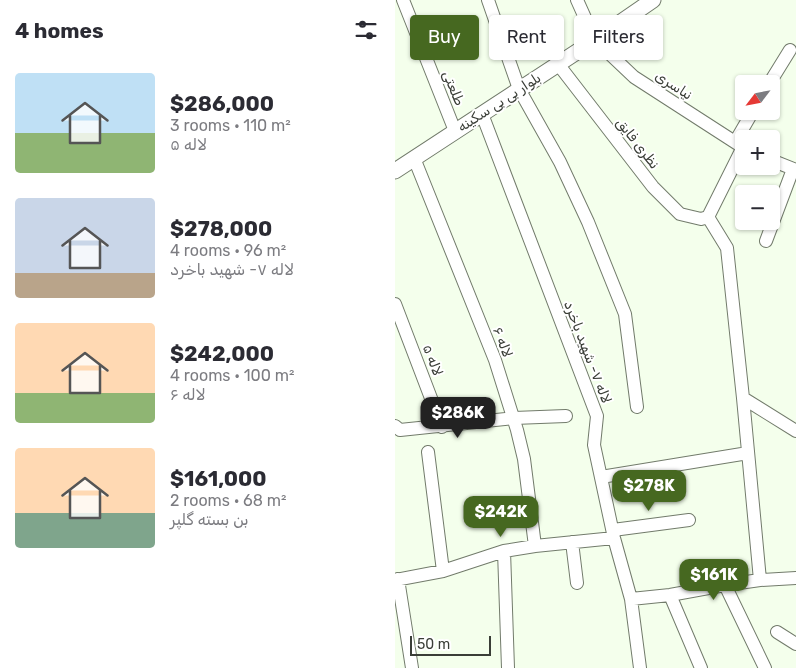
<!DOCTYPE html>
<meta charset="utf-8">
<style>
body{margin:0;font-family:Rubik,Cairo,sans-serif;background:#f2f2f3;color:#2b2b33;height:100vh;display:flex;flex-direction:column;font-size:19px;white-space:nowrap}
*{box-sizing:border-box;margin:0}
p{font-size:16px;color:#7c7c81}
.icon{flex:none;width:28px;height:28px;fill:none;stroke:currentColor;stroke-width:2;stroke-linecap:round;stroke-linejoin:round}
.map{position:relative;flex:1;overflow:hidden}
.details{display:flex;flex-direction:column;background:#fff;width:395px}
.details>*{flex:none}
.top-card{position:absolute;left:15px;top:15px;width:310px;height:45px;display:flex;gap:10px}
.needle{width:32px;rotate:238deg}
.buttons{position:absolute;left:340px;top:75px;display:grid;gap:10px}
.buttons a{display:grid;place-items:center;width:45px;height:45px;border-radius:5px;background:#fff;box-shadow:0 1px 4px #0004;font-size:25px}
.scale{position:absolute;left:15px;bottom:12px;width:81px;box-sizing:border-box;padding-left:5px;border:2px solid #3a3e37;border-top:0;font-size:14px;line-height:18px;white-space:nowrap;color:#3a3e37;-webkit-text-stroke:4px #fff;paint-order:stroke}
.price{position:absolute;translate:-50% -42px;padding:0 11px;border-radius:10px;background:#466820;color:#fff;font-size:16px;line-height:32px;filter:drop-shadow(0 1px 2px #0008)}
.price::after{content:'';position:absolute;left:50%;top:30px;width:15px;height:11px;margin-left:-8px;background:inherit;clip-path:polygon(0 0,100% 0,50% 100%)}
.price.on{background:#222;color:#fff}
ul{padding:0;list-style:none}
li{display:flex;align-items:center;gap:15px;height:125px;padding:0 15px}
li span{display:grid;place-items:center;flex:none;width:140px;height:100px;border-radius:5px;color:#555}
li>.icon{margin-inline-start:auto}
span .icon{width:60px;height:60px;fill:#fffc;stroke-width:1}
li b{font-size:21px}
h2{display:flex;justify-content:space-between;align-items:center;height:60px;padding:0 15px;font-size:21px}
.chip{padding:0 18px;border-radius:5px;background:#fff;box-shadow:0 1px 4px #0004;font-size:18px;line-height:45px}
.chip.on{background:#466820;color:#fff}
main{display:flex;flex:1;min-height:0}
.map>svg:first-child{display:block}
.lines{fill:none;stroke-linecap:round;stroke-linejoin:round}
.minor-casing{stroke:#727b6b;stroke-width:14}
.major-casing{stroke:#727b6b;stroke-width:17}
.minor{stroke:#fff;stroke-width:12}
.major{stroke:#fff;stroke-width:15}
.labels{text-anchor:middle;stroke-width:4;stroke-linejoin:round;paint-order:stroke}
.street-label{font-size:14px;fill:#3a3e37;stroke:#fff}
</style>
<main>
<section class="details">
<h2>4 homes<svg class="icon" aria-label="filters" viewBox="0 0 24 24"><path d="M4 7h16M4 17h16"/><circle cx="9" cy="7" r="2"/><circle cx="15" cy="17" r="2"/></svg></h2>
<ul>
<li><span style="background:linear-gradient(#bfe0f5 60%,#8fb573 0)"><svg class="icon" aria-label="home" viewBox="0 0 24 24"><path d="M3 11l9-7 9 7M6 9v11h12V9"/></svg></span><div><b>$286,000</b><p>3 rooms · 110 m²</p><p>لاله ۵</p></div></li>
<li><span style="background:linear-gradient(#c9d6e8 75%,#b9a48a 0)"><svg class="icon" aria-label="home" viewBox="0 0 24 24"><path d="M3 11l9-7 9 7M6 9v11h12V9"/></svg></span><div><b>$278,000</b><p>4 rooms · 96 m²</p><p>لاله ۷- شهید باخرد</p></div></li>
<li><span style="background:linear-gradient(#ffd9b3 70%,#8fb573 0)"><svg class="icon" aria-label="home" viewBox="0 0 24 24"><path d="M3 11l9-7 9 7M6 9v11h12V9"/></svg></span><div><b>$242,000</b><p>4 rooms · 100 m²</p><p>لاله ۶</p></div></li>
<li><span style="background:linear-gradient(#ffd9b3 65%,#7fa58c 0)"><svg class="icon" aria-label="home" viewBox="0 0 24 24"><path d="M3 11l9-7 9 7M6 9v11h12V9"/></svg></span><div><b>$161,000</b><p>2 rooms · 68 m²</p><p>بن بسته گلپر</p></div></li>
</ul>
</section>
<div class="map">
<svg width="401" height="668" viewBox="0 0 401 668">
<rect width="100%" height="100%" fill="#f4ffec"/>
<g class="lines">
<g class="minor-casing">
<path id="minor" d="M8,0L60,131
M93,0L124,89L165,162L193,222L230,314L242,407
M182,0L200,40L239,77L349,148
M163,64L258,187L285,214L306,219L313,217
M374,84L395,50
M87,114L202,416L199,445L219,538L236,599L245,668
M340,142L358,111
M19,158L100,360L122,430L129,459L140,546
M376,160L401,170
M313,217L332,248L348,398L365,580
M313,217L348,147
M371,241L398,169
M0,304L47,427
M348,398L401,431
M0,426L5,430L119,418L171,416
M33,452L48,571
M206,477L353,453
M218,530L294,520
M177,542L182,583
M109,551L113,668
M3,579L17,668
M0,580L48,571L109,551L140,546L219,538
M330,585L370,668
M275,595L306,668
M236,599L275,595L330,585L365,580L401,578
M382,632L401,644"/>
</g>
<g class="major-casing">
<path id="major" d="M0,171L200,40L258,0"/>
</g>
<use href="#minor" class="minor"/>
<use href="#major" class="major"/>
</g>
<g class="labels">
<g class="street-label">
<text transform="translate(279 85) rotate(33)" y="5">نیاسری</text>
<text transform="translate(59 88) rotate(68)" y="5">طلعتی</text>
<text transform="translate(104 102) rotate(-33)" y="5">بلوار بی بی سکینه</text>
<text transform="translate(243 143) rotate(52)" y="5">نظری فایق</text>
<text transform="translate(108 342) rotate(69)" y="5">لاله ۶</text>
<text transform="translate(193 352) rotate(69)" y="5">لاله ۷- شهید باخرد</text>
<text transform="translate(38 360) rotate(69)" y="5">لاله ۵</text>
</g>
</g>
</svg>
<div class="buttons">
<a><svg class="needle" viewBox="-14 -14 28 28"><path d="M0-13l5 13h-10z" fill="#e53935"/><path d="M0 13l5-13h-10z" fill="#7c7c81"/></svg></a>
<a>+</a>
<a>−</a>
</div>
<div class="scale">50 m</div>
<b class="price on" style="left:63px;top:439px">$286K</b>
<b class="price" style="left:254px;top:512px">$278K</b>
<b class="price" style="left:106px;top:538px">$242K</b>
<b class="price" style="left:319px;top:601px">$161K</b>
<div class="top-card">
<a class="chip on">Buy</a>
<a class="chip">Rent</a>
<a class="chip">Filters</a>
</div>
</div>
</main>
